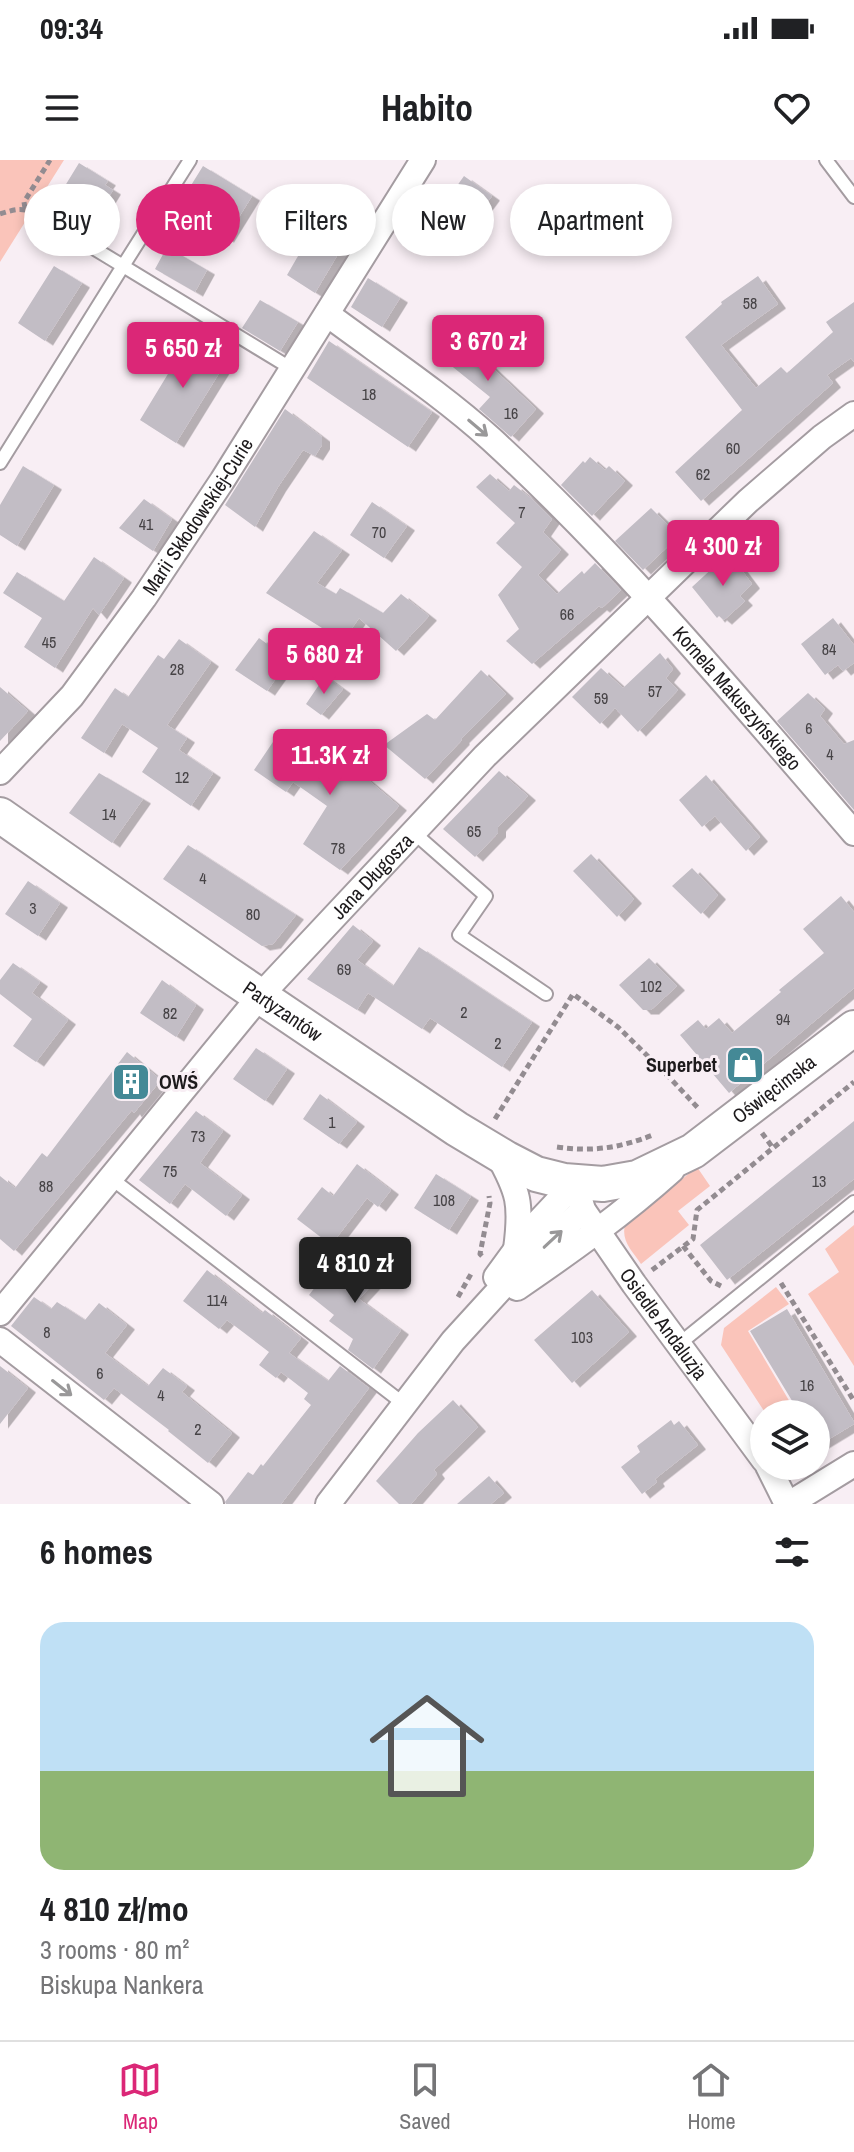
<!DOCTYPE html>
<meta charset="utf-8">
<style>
body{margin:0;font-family:"Archivo Narrow",sans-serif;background:#f2f2f2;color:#202124;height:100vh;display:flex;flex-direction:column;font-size:30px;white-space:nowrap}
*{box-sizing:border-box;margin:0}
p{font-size:26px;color:#757577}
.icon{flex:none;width:44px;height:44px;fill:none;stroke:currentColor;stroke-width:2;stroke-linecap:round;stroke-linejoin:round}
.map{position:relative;height:1344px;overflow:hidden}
.side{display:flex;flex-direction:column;background:#fff;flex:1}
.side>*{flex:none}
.hud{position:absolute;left:24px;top:24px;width:806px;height:72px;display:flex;gap:16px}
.controls{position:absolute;left:750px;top:1240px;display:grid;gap:16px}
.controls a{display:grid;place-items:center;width:80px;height:80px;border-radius:50%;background:#fff;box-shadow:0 4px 12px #0003;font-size:40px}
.price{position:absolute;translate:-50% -68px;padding:0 18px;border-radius:8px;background:#db2777;color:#fff;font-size:26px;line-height:52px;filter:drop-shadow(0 2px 4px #0008)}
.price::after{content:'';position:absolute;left:50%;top:48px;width:24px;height:18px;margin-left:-12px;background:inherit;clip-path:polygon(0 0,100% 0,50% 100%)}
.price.selected{background:#222;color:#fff}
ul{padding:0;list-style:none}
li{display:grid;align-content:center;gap:16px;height:424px;padding:0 40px}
li span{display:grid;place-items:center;height:248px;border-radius:24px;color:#555}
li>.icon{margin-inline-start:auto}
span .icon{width:144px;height:144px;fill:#fffc;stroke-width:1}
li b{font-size:34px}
h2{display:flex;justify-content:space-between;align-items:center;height:96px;padding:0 40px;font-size:34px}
.chip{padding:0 28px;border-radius:36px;background:#fff;box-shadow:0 4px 12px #0003;font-size:28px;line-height:72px}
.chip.selected{background:#db2777;color:#fff}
.status{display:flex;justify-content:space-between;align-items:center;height:56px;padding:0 40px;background:#fff;direction:ltr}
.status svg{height:22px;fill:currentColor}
header{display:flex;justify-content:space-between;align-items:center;height:104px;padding:0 40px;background:#fff;font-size:36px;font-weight:700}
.dock{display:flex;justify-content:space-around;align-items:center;height:112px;border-top:2px solid #e0e0e0;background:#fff;font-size:22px;color:#757577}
.dock a{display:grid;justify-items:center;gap:4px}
.dock .selected{color:#db2777}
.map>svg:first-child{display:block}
.green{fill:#fac4ba}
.building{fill:#c2bdc5;filter:url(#shadow)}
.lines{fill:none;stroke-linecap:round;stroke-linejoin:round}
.lane-casing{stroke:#a49ca1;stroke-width:16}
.street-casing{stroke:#a49ca1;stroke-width:28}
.secondary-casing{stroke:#a49ca1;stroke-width:38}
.path{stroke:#938c91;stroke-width:5;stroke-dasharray:6 4;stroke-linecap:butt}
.lane{stroke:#fff;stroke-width:12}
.street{stroke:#fff;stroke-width:24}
.secondary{stroke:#fff;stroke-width:34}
.oneway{stroke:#999899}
.labels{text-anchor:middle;stroke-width:6;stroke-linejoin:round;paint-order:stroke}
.number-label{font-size:16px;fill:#464346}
.street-label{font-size:20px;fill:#1d1a1c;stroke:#f8eef4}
.poi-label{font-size:20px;font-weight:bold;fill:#1d1a1c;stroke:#f8eef4;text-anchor:end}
</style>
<div class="status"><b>09:34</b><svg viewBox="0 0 49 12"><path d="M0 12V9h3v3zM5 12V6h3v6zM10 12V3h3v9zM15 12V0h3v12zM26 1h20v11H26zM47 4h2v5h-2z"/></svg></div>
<header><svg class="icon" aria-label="menu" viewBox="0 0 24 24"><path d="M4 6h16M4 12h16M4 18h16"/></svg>Habito<svg class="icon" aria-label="heart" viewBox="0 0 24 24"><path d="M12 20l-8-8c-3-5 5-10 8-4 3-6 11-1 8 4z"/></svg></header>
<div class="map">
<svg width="854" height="1344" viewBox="0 0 854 1344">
<defs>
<filter id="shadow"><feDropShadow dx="8" dy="4.5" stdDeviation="0" flood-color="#0004"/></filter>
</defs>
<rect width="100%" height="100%" fill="#f8eef4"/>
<path class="green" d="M0,0H64L0,102Z
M697,1007L710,1026L678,1051L689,1065L641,1104C632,1091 621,1081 625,1065Z
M854,1065V1206L808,1134L839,1112L825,1089Z
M776,1127L789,1144L748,1171L797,1254H766L721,1185L724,1168Z"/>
<path class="building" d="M79,3L108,21L105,25L113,30L102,48L94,43L88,52L60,34Z
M203,6L252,36L226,78L177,48Z
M464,16L492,36L466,71L431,46L447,25L454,30Z
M316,65L344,84L315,133L287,115Z
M167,87L207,110L195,132L155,109Z
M54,106L82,123L45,181L18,163Z
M758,116L778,144L721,185L756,228L781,207L787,213L833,172L826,162L854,142V202L851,198L827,215L833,223L701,341L675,312L742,250L685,177L722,144L721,142Z
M368,118L400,138L382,167L351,147Z
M260,140L298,162L280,191L242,168Z
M460,168L488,191L482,198L536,249L511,277L479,249L490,237L438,195Z
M191,176L226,202L176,283L140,260Z
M329,181L432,252L408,287L307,218Z
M285,249L322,277V285L315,296L303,290L278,327L255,367L225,345Z
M590,297L605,310L609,306L625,321L592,356L561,325L583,301L585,303Z
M23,306L54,325L17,386L0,375V345Z
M490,314L509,331L514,325L533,340L552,359L543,372L561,390L538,415L557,434L582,411L584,414L595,403L621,430L602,448L599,446L532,504L506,481L519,469L498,435L522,407L496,383L515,363L476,327Z
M144,339L172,359L153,391L119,368Z
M372,342L407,366L384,398L350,375Z
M651,348L679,376L643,410L615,381Z
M314,371L342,390L317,423L336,434L340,428L383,453L401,434L429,456L396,491L359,458L343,481L266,433Z
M729,393L752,424L740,436L745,441L724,460L719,456L717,458L692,427Z
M94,397L124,418L99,455L93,448L55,508L24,487L42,458L3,433L17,412L64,441Z
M833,458L854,485V503L843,511L838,505L825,515L801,484Z
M259,478L289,500L267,531L235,510Z
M179,479L211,502L167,565L187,578L179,590L213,613L191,646L142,612L158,588L122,564L104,593L81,578L115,528L128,537L158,495L164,499Z
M660,493L673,509L666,518L678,530L638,572L615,548L600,564L572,537L601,508L623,528Z
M481,510L506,534L461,579L462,580L425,619L384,585L427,554L435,560Z
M325,516L343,529L321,555L306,544Z
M0,527L28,551L0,581Z
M808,533L825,549L820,556L844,584L854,580V650L777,561Z
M310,571L399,646L340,710L303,684L327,646L293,622L286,632L254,610L275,579L297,594Z
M499,611L528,636L498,667V673L475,697L443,669Z
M99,613L143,639L112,683L69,653Z
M706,615L760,677L746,691L715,656L702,667L679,640Z
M188,685L296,755L273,784L262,786L163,719Z
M591,694L634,739L617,757L573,711Z
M692,708L718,735L701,754L672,726Z
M28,721L60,743L38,776L5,754Z
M841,736L854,752V828L729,933L680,875L698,860L706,869L719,858L732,873L781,832L779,830L824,793L803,769Z
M353,765L373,781L357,800L393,826L419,787L532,862L502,907L430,858L422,869L368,833L357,850L307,819Z
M649,798L677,826L651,850H643L619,825Z
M13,803L40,822L32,833L68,860L36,902L13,886L32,859L0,834V820Z
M162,820L196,845L176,877L140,853Z
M256,888L287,909L265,941L233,919Z
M127,892L161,920L134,953L132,950L14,1091L0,1079V1016L15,1028L42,993L47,997Z
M320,934L357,962L339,984L303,959Z
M196,951L223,971L200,1003L242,1035L226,1056L185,1024L170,1044L139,1020Z
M854,961V1019L727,1120L700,1085Z
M357,1004L391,1030L378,1047L367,1038L331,1085L297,1059L322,1027L333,1036Z
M436,1014L471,1036L449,1070L414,1048Z
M349,1083L382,1114L359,1139L401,1170L373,1209L348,1190L353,1179L329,1161L334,1155L309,1135L332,1105L330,1103Z
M207,1110L262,1153L265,1150L301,1178L289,1193L328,1221L340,1206L369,1228L281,1344H226L225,1342L248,1312L253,1315L261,1304L263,1306L311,1245L304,1239L308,1233L281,1212L276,1218L259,1205L269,1192L227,1160L219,1169L183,1141Z
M592,1130L629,1172L572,1223L534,1180Z
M34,1137L51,1149L57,1142L85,1160L99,1143L127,1165L105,1193L148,1226L163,1208L187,1226L182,1232L232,1273L208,1303L168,1271L169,1270L114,1228L104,1240L11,1166Z
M787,1149L854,1262V1264L816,1287V1254H800L750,1171Z
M0,1206L28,1228L0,1264Z
M453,1240L478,1267L434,1310L437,1314L411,1344H399L376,1321L418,1273Z
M671,1260L674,1265L679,1261L698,1285L655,1319L657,1322L642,1334L621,1307L640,1292L637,1286Z
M489,1316L504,1333L491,1344H457Z"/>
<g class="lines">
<g class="lane-casing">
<path id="lane" d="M826,0L854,37
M57,66L123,106L190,0
M0,303L123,106L292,209
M413,672L486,736L459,775L546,834
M112,1019L404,1244
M679,1184L854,1042"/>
</g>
<g class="street-casing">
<g id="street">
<path id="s1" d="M327,154C382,195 440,233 491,279C623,400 737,538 854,673"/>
<path id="s2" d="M0,612L72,536L144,438L222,321L423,0"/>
<path d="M497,993C519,1032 522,1044 516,1089"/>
<path id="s3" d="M579,1036L583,1050L634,1124L764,1300"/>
<path d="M496,1117L529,1072L576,1022"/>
<path d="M517,1128C571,1091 623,1054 672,1010"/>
<path id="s4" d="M0,1153L260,836L485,596L748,341L822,277L854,254"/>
<path d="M0,1180L211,1344"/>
<path d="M768,1306L787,1344"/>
<path d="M328,1344L453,1181L505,1124L583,1050"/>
<path d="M789,1344L854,1304"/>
</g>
</g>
<g class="secondary-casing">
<g id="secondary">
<path id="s5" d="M0,655L226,813L457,969L507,999L536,1014L564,1021L603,1024L637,1018L693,991L854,868"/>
</g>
</g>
<path class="path" d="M25,48L24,42L50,0
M0,54C21,47 25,48 44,58
M495,959L573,834L618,867L669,917L699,949
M762,973L773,988
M557,987C593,992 619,988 653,975
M683,1086L711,1121L723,1127
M482,1096L480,1094L490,1043L489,1036
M652,1110L693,1079L697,1050L854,922
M781,1123L854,1241
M458,1137L471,1114"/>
<use href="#lane" class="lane"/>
<use href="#street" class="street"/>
<use href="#secondary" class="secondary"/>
</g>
<defs><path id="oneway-shaft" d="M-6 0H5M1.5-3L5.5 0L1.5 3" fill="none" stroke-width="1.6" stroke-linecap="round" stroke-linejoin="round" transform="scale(2)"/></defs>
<g class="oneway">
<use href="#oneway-shaft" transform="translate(478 268) rotate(40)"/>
<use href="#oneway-shaft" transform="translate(553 1079) rotate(-43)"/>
<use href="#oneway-shaft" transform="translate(62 1228) rotate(38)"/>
</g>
<defs>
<g id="shop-square" transform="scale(2)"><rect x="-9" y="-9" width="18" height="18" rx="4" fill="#448996" stroke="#f8eef4"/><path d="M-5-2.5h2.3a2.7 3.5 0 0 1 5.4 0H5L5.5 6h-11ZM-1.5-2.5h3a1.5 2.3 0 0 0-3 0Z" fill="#fff"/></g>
<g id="building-square" transform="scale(2)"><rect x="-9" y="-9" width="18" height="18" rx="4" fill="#448996" stroke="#f8eef4"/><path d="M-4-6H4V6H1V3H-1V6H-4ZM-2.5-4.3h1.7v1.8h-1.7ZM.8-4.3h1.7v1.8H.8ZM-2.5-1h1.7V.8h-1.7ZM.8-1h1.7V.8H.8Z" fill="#fff"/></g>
</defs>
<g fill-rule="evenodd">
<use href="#shop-square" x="745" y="905"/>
<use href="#building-square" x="131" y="922"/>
</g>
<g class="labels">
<g class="number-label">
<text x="750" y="149">58</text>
<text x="369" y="240">18</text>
<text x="511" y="259">16</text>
<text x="733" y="294">60</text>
<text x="703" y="320">62</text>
<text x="522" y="358">7</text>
<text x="146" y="370">41</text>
<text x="379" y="378">70</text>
<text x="567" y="460">66</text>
<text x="49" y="488">45</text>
<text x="829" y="495">84</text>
<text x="177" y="515">28</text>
<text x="655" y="537">57</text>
<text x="601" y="544">59</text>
<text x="809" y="574">6</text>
<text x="830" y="600">4</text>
<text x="182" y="623">12</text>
<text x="109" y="660">14</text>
<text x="474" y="677">65</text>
<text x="338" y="694">78</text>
<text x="203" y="724">4</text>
<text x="33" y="754">3</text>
<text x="253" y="760">80</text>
<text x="344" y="815">69</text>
<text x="651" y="832">102</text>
<text x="464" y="858">2</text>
<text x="170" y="859">82</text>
<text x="783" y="865">94</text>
<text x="498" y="889">2</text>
<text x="332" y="968">1</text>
<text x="198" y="982">73</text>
<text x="170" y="1017">75</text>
<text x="819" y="1027">13</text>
<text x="46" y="1032">88</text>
<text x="444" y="1046">108</text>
<text x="217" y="1146">114</text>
<text x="47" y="1178">8</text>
<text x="582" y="1183">103</text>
<text x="100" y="1219">6</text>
<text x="807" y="1231">16</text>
<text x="161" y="1241">4</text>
<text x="198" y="1275">2</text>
</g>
<g class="street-label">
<text dy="7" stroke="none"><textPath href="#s2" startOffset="324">Marii Skłodowskiej-Curie</textPath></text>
<text dy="7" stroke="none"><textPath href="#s1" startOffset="564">Kornela Makuszyńskiego</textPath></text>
<text dy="7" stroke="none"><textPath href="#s4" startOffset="574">Jana Długosza</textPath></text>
<text dy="7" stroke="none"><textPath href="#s5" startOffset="344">Partyzantów</textPath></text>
<text dy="7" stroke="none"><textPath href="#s5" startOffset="912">Oświęcimska</textPath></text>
<text dy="7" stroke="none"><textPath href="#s3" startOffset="154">Osiedle Andaluzja</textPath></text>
</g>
<g class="poi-label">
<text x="717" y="912">Superbet</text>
<text x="159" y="929" text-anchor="start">OWŚ</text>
</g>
</g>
</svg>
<div class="controls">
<a><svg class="icon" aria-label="layers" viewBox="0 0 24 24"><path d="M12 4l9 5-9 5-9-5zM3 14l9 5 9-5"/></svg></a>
</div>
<b class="price" style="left:488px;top:223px">3 670 zł</b>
<b class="price" style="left:183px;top:230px">5 650 zł</b>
<b class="price" style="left:723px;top:428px">4 300 zł</b>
<b class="price" style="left:324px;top:536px">5 680 zł</b>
<b class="price" style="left:330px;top:637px">11.3K zł</b>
<b class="price selected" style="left:355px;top:1145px">4 810 zł</b>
<div class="hud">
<a class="chip">Buy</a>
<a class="chip selected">Rent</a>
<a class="chip">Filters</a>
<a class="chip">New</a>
<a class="chip">Apartment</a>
</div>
</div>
<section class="side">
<h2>6 homes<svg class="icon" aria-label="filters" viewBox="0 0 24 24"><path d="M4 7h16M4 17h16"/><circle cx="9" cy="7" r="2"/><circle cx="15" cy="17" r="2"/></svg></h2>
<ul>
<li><span style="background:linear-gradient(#bfe0f5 60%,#8fb573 0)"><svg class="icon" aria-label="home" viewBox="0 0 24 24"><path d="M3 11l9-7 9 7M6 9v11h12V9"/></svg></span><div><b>4 810 zł/mo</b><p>3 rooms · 80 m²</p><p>Biskupa Nankera</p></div></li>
</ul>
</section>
<nav class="dock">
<a class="selected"><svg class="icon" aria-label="map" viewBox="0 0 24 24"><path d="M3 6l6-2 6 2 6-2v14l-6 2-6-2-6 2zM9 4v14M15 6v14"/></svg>Map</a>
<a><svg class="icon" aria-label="saved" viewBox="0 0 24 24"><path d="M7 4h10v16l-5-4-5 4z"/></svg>Saved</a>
<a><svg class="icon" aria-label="home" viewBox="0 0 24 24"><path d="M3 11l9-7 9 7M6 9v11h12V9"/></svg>Home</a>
</nav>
